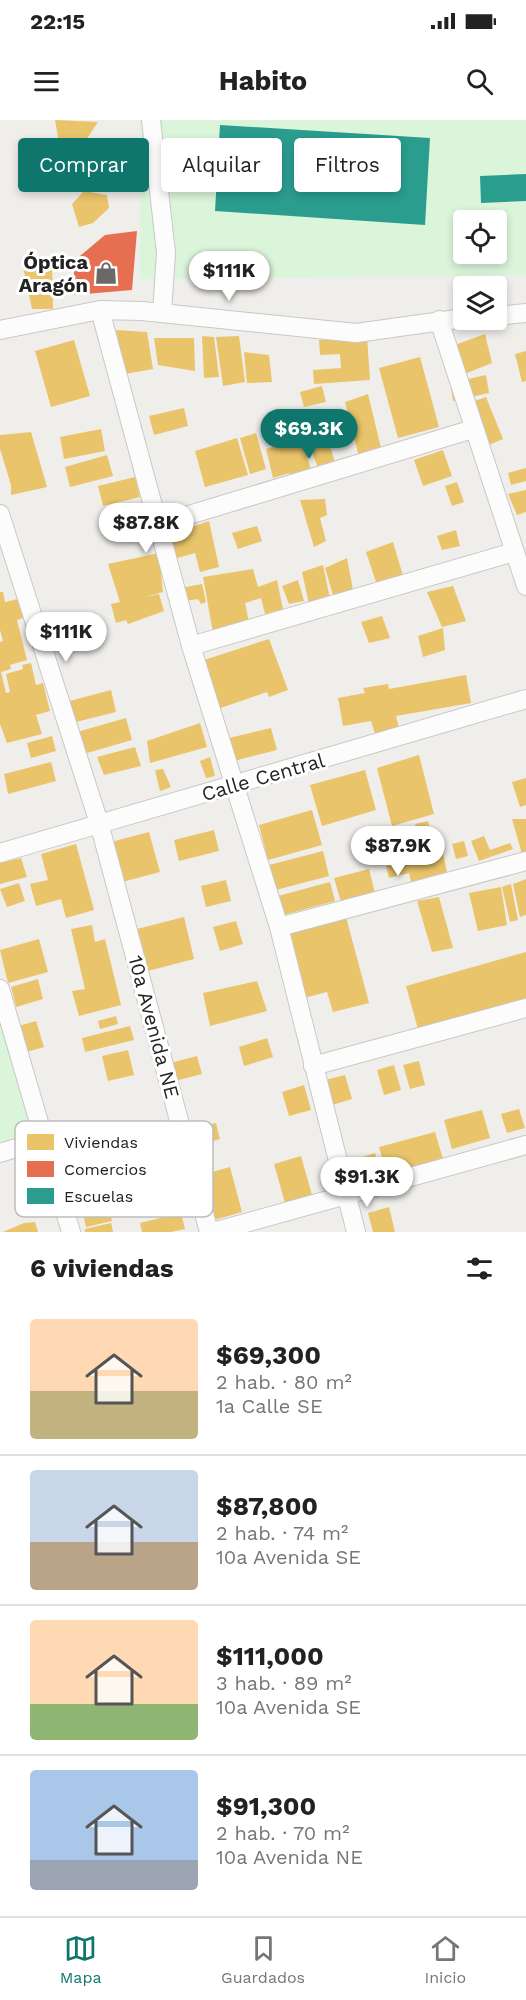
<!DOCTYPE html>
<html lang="es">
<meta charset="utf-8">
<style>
body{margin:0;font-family:"Work Sans",sans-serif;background:#f6f6f6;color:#222;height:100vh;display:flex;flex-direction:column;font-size:22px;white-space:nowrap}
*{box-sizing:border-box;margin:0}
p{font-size:20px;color:#767676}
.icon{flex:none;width:33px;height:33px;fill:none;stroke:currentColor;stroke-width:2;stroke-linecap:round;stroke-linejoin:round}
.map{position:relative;height:1112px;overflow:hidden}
.details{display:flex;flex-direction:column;background:#fff;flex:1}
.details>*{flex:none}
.guide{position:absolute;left:18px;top:18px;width:490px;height:54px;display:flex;gap:12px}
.controls{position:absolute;left:453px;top:90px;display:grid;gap:12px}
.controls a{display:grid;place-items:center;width:54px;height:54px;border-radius:6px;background:#fff;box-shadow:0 3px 9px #0003;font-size:30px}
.price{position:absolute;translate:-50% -51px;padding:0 14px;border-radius:21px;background:#fff;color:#222;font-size:20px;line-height:39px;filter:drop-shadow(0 2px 3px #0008)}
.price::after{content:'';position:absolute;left:50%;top:36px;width:18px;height:14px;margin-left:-9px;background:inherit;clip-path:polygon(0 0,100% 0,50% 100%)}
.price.active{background:#0f766e;color:#fff}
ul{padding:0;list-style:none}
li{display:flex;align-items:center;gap:18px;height:150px;padding:0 30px}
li+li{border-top:2px solid #e0e0e0}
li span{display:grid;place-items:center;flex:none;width:168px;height:120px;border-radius:6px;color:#555}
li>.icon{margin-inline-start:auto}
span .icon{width:72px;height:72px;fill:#fffc;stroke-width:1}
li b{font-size:26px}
h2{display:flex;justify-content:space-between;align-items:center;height:72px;padding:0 30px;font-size:26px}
.chip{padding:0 21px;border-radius:6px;background:#fff;box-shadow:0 3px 9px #0003;font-size:21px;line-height:54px}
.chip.active{background:#0f766e;color:#fff}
.status{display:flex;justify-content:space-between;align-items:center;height:42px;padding:0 30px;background:#fff;direction:ltr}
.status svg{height:16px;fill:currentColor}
header{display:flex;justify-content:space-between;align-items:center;height:78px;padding:0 30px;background:#fff;font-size:27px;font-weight:700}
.menu{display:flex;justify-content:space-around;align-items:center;height:84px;border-top:2px solid #e0e0e0;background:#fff;font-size:16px;color:#767676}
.menu a{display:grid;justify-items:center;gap:3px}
.menu .active{color:#0f766e}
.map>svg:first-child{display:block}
.park{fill:#daf5da;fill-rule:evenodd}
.homes{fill:#e9c46a}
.shops{fill:#e76f51}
.schools{fill:#2a9d8f}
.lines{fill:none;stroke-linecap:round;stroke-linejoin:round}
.minor-casing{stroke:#c9c8c7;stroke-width:20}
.minor{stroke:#fdfcfc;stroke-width:18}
.labels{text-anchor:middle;stroke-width:6;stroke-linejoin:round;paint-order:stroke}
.poi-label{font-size:20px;font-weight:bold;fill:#222;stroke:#fff;text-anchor:end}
.street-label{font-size:20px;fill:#222;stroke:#fff}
.key{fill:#fff;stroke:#bdbdbd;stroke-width:1.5}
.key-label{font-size:16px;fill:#222}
</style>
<div class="status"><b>22:15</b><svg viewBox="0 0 49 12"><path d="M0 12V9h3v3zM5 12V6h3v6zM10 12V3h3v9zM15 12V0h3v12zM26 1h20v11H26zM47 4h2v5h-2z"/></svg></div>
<header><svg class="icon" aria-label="menu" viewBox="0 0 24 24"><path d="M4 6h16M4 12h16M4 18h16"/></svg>Habito<svg class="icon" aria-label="search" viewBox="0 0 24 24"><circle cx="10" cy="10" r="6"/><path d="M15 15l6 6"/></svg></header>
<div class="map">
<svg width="526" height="1112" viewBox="0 0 526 1112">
<rect width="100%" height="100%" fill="#f0eeeb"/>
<path class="park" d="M140,0H526V155L140,159ZM464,100H496V134H464Z
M0,897L36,1012L0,1023Z"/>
<path class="homes" d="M55,0L98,2L84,23H59Z
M84,71L107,75L109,88L93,103L79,107L72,84Z
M21,138L52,140L53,189H32Z
M116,210L147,212L153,249L125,254Z
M485,214L492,243L457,257L452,226Z
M202,216L214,217L219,257L204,258Z
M239,216L245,262L223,266L216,217Z
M367,216L370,260L314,264L313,250L341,248L340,234L320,235L319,220Z
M154,218H194L195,251L158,245Z
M74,220L90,276L51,287L35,231Z
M526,231V261L522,262L515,234Z
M244,232L269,235L272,262L247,263Z
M420,237L439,307L398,318L379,248Z
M486,255L489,273L453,281L450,263Z
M322,266L326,282L304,287L300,272Z
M368,274L382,332L360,341L345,282Z
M486,277L503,319L482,328L464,285Z
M184,288L188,306L154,315L149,296Z
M324,306L336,346L319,350L304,312Z
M299,308L312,354L291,360L289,353L273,358L266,329L280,325L276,315Z
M101,309L105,331L64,339L60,317Z
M31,312L47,367L11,375V365L0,329V315Z
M256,313L266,349L250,354L240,318Z
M237,318L248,355L205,367L195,331Z
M443,330L452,356L423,366L414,340Z
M107,335L113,356L70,367L65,347Z
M526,348V361L511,365L508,353Z
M135,357L140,377L103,386L98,366Z
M457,362L464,382L452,386L445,366Z
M526,370V392L517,395L508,374Z
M325,379L327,395L320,398L326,421L314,427L300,380Z
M209,401L219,447L200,452L195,433L174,439L165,416Z
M257,406L262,421L238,429L232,413Z
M456,410L460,426L442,430L437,416Z
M393,422L406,466L380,474L366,432Z
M159,433L163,472L142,478L159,474L164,491L128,504L126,500L116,503L111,484L120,482L108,444Z
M347,438L353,470L333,475L325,448Z
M323,445L330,479L309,484L302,452Z
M253,449L258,467L277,460L283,489L265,494L261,478L245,483L250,507L213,513L203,457Z
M298,460L304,481L289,484L282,466Z
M202,464L206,482L201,484L198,479L186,481L181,468Z
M453,466L466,501L442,507L427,472Z
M0,472H3L5,482L18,479L23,498L17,500L27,540L10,545L11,549L1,552L6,573L10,572L6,554L23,549L22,545L31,543L36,565L43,563L50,591L36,595L42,614L7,623L0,604V522L3,521L0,510Z
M382,496L390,518L369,523L361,502Z
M443,508L445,530L423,537L418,516Z
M269,519L288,570L269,577L267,572L218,589L201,541Z
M466,555L471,583L396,596L399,608L375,614L371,601L343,606L338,578L365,573L363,568L388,564L389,569Z
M111,570L116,592L68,604L62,583Z
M126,598L132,620L87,633L77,612Z
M200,603L207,627L150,643L147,621Z
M271,608L277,630L230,642L225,619Z
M52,616L56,631L31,638L27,623Z
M135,627L141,646L104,655L97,637Z
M419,635L434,694L392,706L377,648Z
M210,637L215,656L206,658L200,641Z
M51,642L56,661L8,674L4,654Z
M163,649L171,667L160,671L155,650Z
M365,650L376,690L322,706L310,665Z
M526,658V685L520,687L512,662Z
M312,690L322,725L268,740L259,705Z
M512,699H526V733L522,734Z
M428,701L435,729L422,733L415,704Z
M214,710L219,731L179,741L174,720Z
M149,712L160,752L122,762L111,722Z
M484,716L490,730L510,723L513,729L479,741L471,721Z
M464,721L468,736L456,739L452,724Z
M76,724L94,790L66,798L61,779L36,786L30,764L48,760L41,734Z
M323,731L329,756L276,770L269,745Z
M443,733L447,752L411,762L409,753L389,758L386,746Z
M21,738L27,757L0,764V743Z
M369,749L375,773L341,782L334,758Z
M526,759V795L520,797L513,764Z
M226,760L231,781L206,787L201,766Z
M330,762L335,781L283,795L278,776Z
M19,763L25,781L7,787L0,769Z
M511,764L518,800L510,802L502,767Z
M501,767L507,805L478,811L469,773Z
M439,777L453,828L432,832L417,781Z
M184,797L194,839L144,852L133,810Z
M346,797L369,883L333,892L327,872L300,879L283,813Z
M236,801L243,824L220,831L213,807Z
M92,805L95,822L105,819L121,885L79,896L72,871L85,869L71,809Z
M39,819L48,852L8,863L0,830Z
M526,832V878L418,909L406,866Z
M38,859L43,879L16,887L11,867Z
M257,861L267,891L210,906L203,873Z
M116,896L118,904L100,909L98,901Z
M36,901L44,927L23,933L15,907Z
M130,906L134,920L85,932L82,918Z
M267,918L273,937L244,946L239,927Z
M128,930L134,955L108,961L102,936Z
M197,936L202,954L175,961L170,943Z
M419,941L425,965L410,969L403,945Z
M394,945L401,970L384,975L377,950Z
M345,955L352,979L332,985L325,960Z
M304,965L311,990L289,996L282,972Z
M519,989L525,1008L507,1013L501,994Z
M482,990L490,1018L452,1029L444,1000Z
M216,1003L220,1019L197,1026L192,1009Z
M435,1012L443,1039L387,1055L379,1027Z
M375,1033L379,1047L363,1051L359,1038Z
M301,1036L312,1075L285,1083L274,1044Z
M230,1047L242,1092L211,1101L198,1056Z
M108,1084L112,1101L86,1107L82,1090Z
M389,1087L395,1112H373L368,1093Z
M181,1093L185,1109L171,1112H142L140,1103Z
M35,1102L38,1112H3L24,1103Z
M111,1103L113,1112H85V1109Z"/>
<path class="shops" d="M137,111L132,170L74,175V141L105,115Z"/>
<path class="schools" d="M220,5L430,18L425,105L215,91Z
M526,54V81L481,83L480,56Z"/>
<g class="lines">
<g class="minor-casing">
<path id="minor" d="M151,0L166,133L162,193
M100,190L191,526L279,807L356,1112
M496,196L526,193
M439,200L526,466
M0,210L100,190L142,191L356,213L464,198
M0,394L99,703L209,1112
M156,405L473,309
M191,526L514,432
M0,733L526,579
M279,807L526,741
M0,869L71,1112
M313,946L526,888
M0,1033L43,1020
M213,1112L526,1025"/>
</g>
<use href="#minor" class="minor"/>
</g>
<defs>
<g id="shop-bare" transform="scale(1.8)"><path d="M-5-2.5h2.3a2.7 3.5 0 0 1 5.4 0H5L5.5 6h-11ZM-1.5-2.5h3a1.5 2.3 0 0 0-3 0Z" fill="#6a6968" stroke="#fff" stroke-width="2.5" paint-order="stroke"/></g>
</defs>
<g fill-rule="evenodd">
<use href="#shop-bare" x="106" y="153"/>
</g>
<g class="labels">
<g class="poi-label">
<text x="88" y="149">Óptica<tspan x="88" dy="23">Aragón</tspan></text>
</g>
<g class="street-label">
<text transform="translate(263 657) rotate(-16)" y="7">Calle Central</text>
<text transform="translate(154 907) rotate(75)" y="7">10a Avenida NE</text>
</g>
</g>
<rect x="15" y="1001" width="198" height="96" rx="9" class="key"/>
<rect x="27" y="1014" width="27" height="16" fill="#e9c46a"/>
<rect x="27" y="1041" width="27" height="16" fill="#e76f51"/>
<rect x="27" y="1068" width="27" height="16" fill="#2a9d8f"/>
<g class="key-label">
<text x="64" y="1028">Viviendas</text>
<text x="64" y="1055">Comercios</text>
<text x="64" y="1082">Escuelas</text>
</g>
</svg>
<div class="controls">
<a><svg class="icon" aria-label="locate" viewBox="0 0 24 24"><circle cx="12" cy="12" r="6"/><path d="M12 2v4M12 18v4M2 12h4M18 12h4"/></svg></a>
<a><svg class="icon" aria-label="layers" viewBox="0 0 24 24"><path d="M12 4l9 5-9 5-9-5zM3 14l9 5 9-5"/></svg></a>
</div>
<b class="price" style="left:229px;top:182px">$111K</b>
<b class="price active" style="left:309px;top:340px">$69.3K</b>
<b class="price" style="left:146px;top:434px">$87.8K</b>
<b class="price" style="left:66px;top:543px">$111K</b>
<b class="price" style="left:398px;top:757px">$87.9K</b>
<b class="price" style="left:367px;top:1088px">$91.3K</b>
<div class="guide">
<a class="chip active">Comprar</a>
<a class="chip">Alquilar</a>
<a class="chip">Filtros</a>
</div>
</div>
<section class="details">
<h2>6 viviendas<svg class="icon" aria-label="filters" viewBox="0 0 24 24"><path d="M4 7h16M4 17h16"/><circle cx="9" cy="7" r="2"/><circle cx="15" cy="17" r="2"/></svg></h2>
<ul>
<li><span style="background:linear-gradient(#ffd9b3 60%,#c2b280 0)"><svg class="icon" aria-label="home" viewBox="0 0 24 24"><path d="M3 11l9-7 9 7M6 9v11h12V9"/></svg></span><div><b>$69,300</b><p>2 hab. · 80 m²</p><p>1a Calle SE</p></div></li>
<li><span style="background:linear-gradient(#c9d6e8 60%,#b9a48a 0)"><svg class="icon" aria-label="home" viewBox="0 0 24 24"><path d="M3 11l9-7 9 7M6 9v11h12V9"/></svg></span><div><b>$87,800</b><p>2 hab. · 74 m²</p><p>10a Avenida SE</p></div></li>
<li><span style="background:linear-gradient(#ffd9b3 70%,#8fb573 0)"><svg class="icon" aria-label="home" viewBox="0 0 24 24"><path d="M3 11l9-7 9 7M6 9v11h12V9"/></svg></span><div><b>$111,000</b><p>3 hab. · 89 m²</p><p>10a Avenida SE</p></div></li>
<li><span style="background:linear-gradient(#a9c7e8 75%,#9aa5b1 0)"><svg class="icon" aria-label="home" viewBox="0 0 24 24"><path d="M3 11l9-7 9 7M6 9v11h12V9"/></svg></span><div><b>$91,300</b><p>2 hab. · 70 m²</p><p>10a Avenida NE</p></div></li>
</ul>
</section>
<nav class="menu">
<a class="active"><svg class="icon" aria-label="map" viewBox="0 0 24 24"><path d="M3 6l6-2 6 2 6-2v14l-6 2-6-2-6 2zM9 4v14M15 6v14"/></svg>Mapa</a>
<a><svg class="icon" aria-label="saved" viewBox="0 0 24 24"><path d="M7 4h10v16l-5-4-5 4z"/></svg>Guardados</a>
<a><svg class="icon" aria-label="home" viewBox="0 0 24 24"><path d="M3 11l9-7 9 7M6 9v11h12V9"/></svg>Inicio</a>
</nav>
